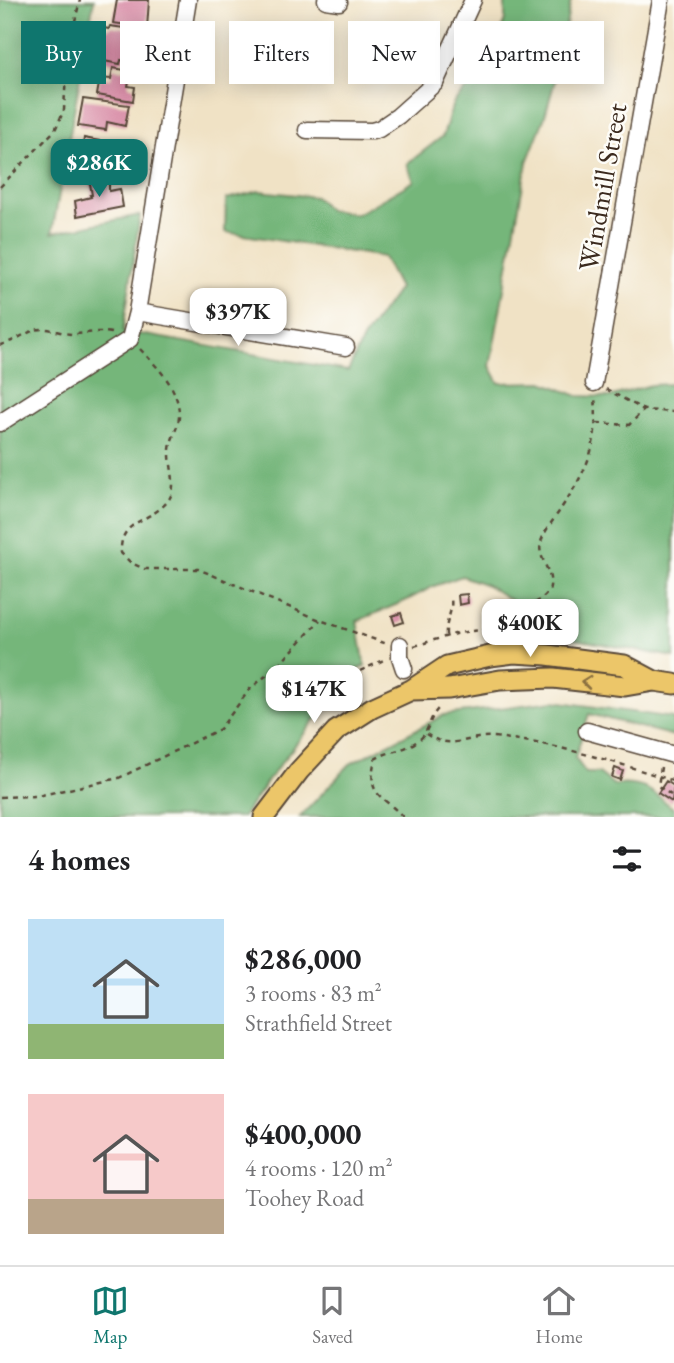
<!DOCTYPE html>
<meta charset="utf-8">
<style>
body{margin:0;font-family:"EB Garamond",serif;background:#f6f6f6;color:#202124;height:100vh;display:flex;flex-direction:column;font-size:26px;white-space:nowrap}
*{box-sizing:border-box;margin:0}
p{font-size:23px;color:#757577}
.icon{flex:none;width:38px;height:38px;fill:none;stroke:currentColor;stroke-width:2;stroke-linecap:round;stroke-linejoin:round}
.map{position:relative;height:817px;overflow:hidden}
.details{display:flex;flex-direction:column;background:#fff;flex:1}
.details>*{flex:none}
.hud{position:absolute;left:21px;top:21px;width:634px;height:63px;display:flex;gap:14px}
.price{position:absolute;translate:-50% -60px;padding:0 16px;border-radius:14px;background:#fff;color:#222;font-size:23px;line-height:46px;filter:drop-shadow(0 2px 4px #0008)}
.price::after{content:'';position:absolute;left:50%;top:42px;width:21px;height:16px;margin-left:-10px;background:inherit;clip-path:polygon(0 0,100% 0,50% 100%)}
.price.on{background:#0f766e;color:#fff}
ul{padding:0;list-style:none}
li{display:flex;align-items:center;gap:21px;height:175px;padding:0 28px}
li span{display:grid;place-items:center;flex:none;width:196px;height:140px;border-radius:0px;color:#555}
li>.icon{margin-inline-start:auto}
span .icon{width:84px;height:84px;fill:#fffc;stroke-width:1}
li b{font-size:30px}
h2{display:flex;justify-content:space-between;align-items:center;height:84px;padding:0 28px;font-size:30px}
.tag{padding:0 24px;border-radius:0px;background:#fff;box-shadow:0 4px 18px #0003;font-size:24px;line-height:63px}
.tag.on{background:#0f766e;color:#fff}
.menu{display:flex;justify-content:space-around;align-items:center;height:98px;border-top:2px solid #e0e0e0;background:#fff;font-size:19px;color:#757577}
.menu a{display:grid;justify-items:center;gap:4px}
.menu .on{color:#0f766e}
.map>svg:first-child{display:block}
.forest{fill:#74b67a;stroke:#58704c;stroke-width:2}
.building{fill:#d88ba6}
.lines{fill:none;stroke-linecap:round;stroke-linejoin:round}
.minor-casing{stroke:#564637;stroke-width:19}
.major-casing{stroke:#564637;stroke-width:23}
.path{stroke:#564637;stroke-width:2.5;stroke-dasharray:5 5;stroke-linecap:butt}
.minor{stroke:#fff;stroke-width:16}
.major{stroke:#ecc669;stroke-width:19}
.oneway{stroke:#8b7040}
.labels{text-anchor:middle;stroke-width:5;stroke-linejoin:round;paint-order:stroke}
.street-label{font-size:28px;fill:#3b2a1e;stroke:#fdfcf7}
</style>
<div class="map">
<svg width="674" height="817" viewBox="0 0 674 817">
<rect width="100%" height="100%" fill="#fdfcf7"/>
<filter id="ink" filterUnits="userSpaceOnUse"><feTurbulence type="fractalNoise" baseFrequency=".0143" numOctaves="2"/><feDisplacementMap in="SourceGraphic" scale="14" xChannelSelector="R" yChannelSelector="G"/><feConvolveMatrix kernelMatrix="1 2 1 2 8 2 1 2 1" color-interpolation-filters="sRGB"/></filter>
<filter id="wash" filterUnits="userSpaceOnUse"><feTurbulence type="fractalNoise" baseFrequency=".00686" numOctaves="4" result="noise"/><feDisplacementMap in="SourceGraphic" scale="28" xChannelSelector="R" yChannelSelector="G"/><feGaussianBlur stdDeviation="1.57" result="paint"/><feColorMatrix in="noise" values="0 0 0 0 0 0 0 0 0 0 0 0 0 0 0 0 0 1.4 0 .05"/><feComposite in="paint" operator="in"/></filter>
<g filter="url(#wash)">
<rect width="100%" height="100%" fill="#f0e2c5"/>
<path class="forest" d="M0,0H94L52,233L140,215L123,331L348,371L363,339L399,288L383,257L225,232L226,199L259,191L315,197L329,210L357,214L414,181L407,164L443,136L453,103L487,66L505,20V0H571L554,84L544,119L527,162L490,366L499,383L543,382L578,396L609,397L651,385L674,384V657L568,638L509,631L512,601L487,585L462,576L434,586L405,601L357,621L365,666L349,674L348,678C313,724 274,768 243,817H0Z
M554,701L674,718V736L589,714L575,758L586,773H599L614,785C644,782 652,791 674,809V817H300L350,764L444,715Z"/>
<g id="blocks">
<path class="building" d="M117,0H149L147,28L113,23Z
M110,26L138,30L136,40L141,41L138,63L121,60L120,64L88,58L91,40L102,42L104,28L109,29Z
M113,68L131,71L128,86L135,87L133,101L97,95L100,78L111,79Z
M83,99L129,105L125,126L107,122L106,130L78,126Z
M84,138L116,144L113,166H115L111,176L95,173L96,163L81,160Z
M89,178L109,182V191L120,189L123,207L77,216L75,201L91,197L90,195H92Z
M467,594L468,603L459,605L458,595Z
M401,613L404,622L395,625L392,616Z
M615,768L623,771L620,780L612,777Z
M666,781L674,786L672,802L658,793Z"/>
</g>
</g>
<g filter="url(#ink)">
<use href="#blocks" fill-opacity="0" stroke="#564637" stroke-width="2"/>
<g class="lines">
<g class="minor-casing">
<path id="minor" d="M326,0L339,2
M307,130L372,131L379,129L398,116L435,83L473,0
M137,312L346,347
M594,383L661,0
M0,423L130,339L137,312L188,0
M400,645V657L404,669
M587,731L674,755"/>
</g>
<g class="major-casing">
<path id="major" d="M412,690L449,689L500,680L553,678L625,686L654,681
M264,817L299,771L336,731L372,708L411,690L447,666L490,656L514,653L547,655L624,665L654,681L674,684"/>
</g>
<path class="path" d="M0,187L55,130L64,110L67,55L80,0
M0,345C13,342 23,334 35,330C49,326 60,334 73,334C87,334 97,330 111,333
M140,349C158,368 180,388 179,417C178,429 169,441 170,454C170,469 178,487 168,501C150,523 119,519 121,553L131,563L145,569H198L320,620L387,644
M606,389L644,410L674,412
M597,423L629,425L644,410
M446,635C445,620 453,614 451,598
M515,635C516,630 516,623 518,619C524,604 543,603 549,590C556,571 534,558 542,539C546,528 556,517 562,507C588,468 599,445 595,397
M414,646C454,635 472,624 515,635
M351,675L386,659
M426,734C453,752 467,735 494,737C556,743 615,762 674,781
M661,767L658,786L674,797
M0,797L37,796L119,778L220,729L250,689L279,665L320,620
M403,817C382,794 366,797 375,759C388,751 403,751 416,742C430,734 428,717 440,707"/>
<use href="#minor" class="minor"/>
<use href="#major" class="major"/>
</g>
<defs><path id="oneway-chevron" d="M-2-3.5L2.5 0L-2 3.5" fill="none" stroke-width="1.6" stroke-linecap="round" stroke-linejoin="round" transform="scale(1.75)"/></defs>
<use class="oneway" href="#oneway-chevron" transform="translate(586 682) rotate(-174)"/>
</g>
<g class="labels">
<g class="street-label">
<text transform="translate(602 187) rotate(-80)" y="10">Windmill Street</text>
</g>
</g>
</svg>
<b class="price on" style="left:99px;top:199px">$286K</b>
<b class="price" style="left:238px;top:348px">$397K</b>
<b class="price" style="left:530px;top:659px">$400K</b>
<b class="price" style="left:314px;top:725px">$147K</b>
<div class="hud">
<a class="tag on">Buy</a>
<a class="tag">Rent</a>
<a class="tag">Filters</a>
<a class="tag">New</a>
<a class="tag">Apartment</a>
</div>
</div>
<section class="details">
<h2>4 homes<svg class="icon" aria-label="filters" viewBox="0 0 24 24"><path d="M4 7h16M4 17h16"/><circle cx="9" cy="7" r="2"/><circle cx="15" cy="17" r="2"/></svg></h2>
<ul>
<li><span style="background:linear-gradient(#bfe0f5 75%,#8fb573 0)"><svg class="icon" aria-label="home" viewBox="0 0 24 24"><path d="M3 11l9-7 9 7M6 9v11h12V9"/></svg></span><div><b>$286,000</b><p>3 rooms · 83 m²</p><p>Strathfield Street</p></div></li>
<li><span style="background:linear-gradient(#f6c9c9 75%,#b9a48a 0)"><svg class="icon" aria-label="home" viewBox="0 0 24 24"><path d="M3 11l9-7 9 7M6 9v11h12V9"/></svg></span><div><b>$400,000</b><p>4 rooms · 120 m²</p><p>Toohey Road</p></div></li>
</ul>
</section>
<nav class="menu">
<a class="on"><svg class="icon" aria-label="map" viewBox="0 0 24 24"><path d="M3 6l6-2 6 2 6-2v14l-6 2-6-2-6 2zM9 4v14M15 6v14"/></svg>Map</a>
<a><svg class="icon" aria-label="saved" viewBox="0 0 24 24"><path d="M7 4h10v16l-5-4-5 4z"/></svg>Saved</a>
<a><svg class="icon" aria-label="home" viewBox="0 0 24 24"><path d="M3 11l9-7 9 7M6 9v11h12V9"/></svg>Home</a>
</nav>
